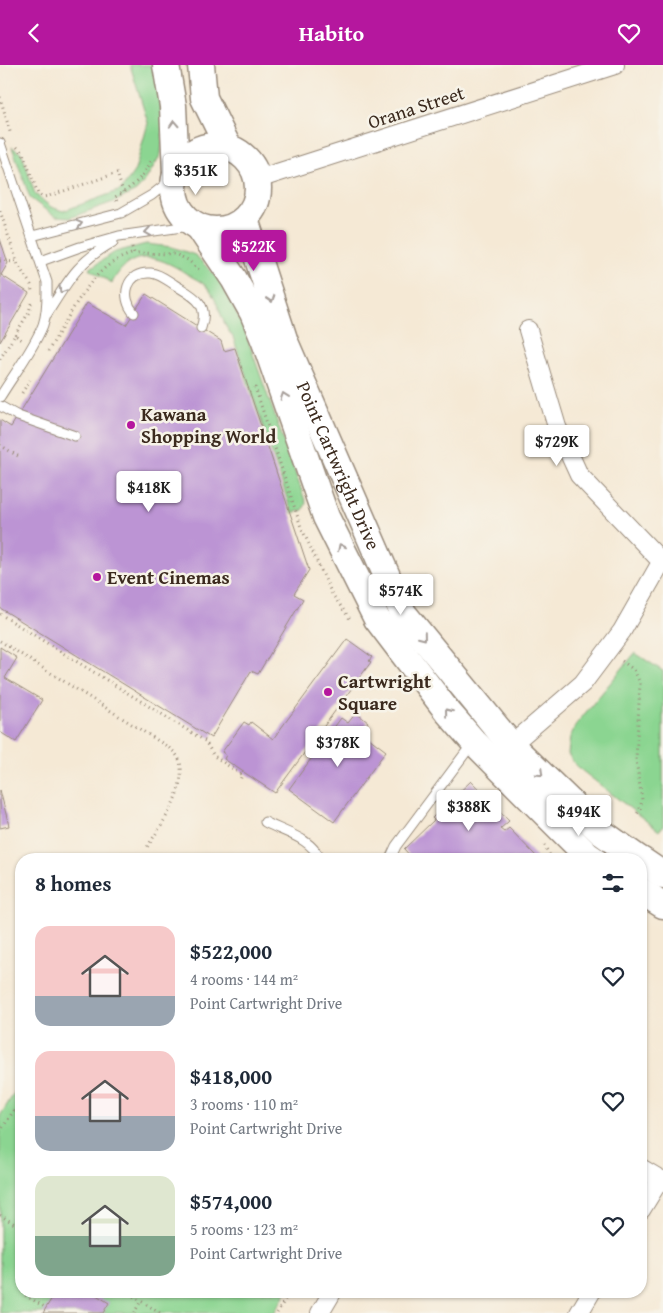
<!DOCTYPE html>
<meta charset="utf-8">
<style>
body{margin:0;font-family:"Gentium Book Plus",serif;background:#f2f2f3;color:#1f2937;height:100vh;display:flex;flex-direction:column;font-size:19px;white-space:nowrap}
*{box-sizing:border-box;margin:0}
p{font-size:16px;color:#747a83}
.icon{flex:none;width:28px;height:28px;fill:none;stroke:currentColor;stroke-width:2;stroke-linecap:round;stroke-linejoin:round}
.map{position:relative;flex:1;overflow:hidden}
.drawer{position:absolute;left:15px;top:788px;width:632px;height:445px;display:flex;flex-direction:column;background:#fff;border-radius:20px;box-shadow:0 1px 4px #0004}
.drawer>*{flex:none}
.price{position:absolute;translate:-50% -42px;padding:0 11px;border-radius:5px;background:#fff;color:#222;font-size:16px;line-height:32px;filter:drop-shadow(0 1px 2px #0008)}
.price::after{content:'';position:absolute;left:50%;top:30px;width:15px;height:11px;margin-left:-8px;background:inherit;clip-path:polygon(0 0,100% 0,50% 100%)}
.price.on{background:#b5179e;color:#fff}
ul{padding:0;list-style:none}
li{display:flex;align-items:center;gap:15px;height:125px;padding:0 20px}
li span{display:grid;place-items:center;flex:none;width:140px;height:100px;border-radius:15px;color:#555}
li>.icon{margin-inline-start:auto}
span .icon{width:60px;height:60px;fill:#fffc;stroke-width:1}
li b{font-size:21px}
h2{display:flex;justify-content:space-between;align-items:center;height:60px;padding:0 20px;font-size:21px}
header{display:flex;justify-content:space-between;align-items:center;height:65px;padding:0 20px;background:#b5179e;color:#fff;font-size:22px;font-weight:700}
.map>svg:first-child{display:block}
.green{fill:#8bd591;stroke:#638058}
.building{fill:#bc94d4}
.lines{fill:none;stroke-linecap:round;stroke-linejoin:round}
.service-casing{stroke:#988a7a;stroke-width:11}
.minor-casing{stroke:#988a7a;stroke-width:20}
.secondary-casing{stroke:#988a7a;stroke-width:29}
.path{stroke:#988a7a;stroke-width:3;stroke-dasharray:1 4;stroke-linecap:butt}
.service{stroke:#fff;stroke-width:9}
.minor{stroke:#fff;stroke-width:18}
.secondary{stroke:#fff;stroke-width:26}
.oneway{stroke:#a79f9a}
.poi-dot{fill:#b5179e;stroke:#f7f3e8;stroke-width:2}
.labels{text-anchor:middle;stroke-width:5;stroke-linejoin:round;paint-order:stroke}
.street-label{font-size:19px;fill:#3b2a1e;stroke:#f7f3e8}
.poi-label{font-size:19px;font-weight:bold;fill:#3b2a1e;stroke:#f7f3e8;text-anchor:start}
</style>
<header><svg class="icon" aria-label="back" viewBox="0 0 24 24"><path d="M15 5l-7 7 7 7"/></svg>Habito<svg class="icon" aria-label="heart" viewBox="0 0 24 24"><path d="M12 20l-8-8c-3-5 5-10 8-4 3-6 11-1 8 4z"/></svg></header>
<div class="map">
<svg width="663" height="1248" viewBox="0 0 663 1248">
<rect width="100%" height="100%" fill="#f7f3e8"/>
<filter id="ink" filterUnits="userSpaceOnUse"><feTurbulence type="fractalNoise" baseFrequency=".02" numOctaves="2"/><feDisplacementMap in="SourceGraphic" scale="10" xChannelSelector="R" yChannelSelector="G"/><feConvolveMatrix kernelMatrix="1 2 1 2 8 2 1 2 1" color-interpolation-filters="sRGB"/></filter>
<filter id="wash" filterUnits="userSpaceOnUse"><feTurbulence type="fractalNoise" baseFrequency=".0096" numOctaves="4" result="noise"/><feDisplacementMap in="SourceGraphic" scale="20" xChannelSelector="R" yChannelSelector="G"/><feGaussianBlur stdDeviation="1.12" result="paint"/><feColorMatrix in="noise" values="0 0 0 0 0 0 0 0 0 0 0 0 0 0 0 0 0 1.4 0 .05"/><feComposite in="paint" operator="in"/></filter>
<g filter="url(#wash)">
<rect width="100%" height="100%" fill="#f5e9d5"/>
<path class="green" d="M130,0H156L163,64L161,89L145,116L136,126L116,136L69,153L55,152L30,133L12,82L22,89L35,129L51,142L63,146L121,125L135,105L148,58Z
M146,179L172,182L195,190L219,214L244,264L306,438L303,445L292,448L233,272C220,257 220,236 206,221C201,216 193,213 187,209C158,190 131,182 112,218L89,204L115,187Z
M635,588L663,606V761L659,766L576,701L568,689L570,672L577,658Z
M21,1017V1226H287L274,1248H0V1051Z"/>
<g id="blocks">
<path class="building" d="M0,174L8,198L1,210L29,228L0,277Z
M146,229L221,276L224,286L235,283L309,505L294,529L303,534L258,609L251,606L211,673L0,543V355L11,362L87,238L126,260Z
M347,574L372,592L369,596L371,597L275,728L224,694L226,690L222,687L244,657L249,660L251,657L273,674Z
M0,582L17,593L5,613L42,635L16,677L0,667Z
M356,648L368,657L361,667L386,686L334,757L289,724L341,653L348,658Z
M471,716L509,756L500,764L504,767L509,763L536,791V794H413L404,784L434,755L432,753Z
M0,725L9,761L0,763Z
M56,1226H90L109,1238L103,1248H43Z"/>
</g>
</g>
<g filter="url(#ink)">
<use href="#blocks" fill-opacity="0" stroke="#988a7a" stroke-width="1"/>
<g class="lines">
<g class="service-casing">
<path id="service" d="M0,78L47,217C47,231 48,246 43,260C33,285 14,309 0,332
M32,171L121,148L152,130L176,111
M41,196L80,182L119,171L196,160
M134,248C120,232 126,206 151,208C160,209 167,215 175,220C193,231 210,238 201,263
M47,249C68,216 77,197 113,177
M0,341L18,351L75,371
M265,757C285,768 310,772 320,794
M390,794L396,781L472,679"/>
</g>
<g class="minor-casing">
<path id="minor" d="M258,114L615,0
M528,265L557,362L579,410L661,496
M511,680L583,618L622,566L663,494
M641,1103L663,1116
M641,1145L660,1114
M320,1248L333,1226
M579,1248L592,1226"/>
</g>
<g class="secondary-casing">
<g id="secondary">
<path d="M166,0L173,41L176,108"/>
<path d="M201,0L204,33L228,82"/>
<circle cx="216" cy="123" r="42"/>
<path id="s1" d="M245,154L285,277L403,548L511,680L601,767L639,794"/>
<path d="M199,162L234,214L253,248L265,277L326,452L377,554L447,646L474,677L587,790L593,794"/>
<path d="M641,795L663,810"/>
<path d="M641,826L663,840"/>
</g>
</g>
<path class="path" d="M0,32L11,70
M17,82L23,88L38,129L43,132L49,131L117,108L123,127
M117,136L115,132C134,121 143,113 152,94
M0,146L18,200L31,220L32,226
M132,182L134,188L175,189L188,195L199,205
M0,196L17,197
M15,270L29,247L32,235
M48,286C64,261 85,216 109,200C117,194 125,191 134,188
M0,294L15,270L22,275
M255,322L301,462L332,529L350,554
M22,328L30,315
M0,380L21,393
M0,549L205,676L214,691L242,710L240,715
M0,576L168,682C173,686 178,690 180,697C187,725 160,762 146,784
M622,596L634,605L640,618L636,695L642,735L640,744L636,751
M544,780L552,794
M0,1067L21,1034
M0,1150L21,1163
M27,1226L25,1230L46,1243
M125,1226L160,1248
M134,1248L141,1236
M277,1248L290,1226"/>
<use href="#service" class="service"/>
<use href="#minor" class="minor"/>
<use href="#secondary" class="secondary"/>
</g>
<defs><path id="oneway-chevron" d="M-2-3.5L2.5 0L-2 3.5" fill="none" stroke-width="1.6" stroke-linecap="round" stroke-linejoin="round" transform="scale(1.25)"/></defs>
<g class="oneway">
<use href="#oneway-chevron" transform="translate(174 59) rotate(-93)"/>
<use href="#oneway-chevron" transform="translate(79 159) rotate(-15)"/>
<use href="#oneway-chevron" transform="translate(148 167) rotate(172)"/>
<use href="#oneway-chevron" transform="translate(62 225) rotate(122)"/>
<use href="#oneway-chevron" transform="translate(271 234) rotate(72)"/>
<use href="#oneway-chevron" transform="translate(284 331) rotate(-109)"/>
<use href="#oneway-chevron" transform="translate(341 482) rotate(-116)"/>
<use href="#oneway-chevron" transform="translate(423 572) rotate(51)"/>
<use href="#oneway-chevron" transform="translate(448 647) rotate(-129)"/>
<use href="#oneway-chevron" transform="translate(540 708) rotate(44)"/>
</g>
</g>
<g class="poi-dot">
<circle cx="131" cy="360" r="5"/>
<circle cx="97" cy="512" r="5"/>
<circle cx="328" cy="627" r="5"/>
</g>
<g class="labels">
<g class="street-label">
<text transform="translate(416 42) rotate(-18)" y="7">Orana Street</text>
<text dy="7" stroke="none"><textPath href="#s1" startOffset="264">Point Cartwright Drive</textPath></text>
</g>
<g class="poi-label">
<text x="141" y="356">Kawana<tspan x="141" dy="22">Shopping World</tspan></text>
<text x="107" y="519">Event Cinemas</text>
<text x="338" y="623">Cartwright<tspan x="338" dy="22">Square</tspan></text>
</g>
</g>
</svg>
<b class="price" style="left:196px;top:131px">$351K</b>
<b class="price on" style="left:254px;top:207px">$522K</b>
<b class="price" style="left:557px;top:402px">$729K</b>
<b class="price" style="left:149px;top:448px">$418K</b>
<b class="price" style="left:401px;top:551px">$574K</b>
<b class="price" style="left:338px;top:703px">$378K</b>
<b class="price" style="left:469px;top:767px">$388K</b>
<b class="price" style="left:579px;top:772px">$494K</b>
<section class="drawer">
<h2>8 homes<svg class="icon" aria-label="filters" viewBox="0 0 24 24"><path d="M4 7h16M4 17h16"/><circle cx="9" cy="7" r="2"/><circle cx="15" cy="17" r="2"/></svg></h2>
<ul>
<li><span style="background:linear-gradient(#f6c9c9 70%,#9aa5b1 0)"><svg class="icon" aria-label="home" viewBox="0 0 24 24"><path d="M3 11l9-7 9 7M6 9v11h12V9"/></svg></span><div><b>$522,000</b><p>4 rooms · 144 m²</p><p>Point Cartwright Drive</p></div><svg class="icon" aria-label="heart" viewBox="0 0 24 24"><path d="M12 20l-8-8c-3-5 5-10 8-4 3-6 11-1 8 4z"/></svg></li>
<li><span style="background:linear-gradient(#f6c9c9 65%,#9aa5b1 0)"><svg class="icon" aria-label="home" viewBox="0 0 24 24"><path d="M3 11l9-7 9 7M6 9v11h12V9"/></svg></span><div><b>$418,000</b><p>3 rooms · 110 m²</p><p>Point Cartwright Drive</p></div><svg class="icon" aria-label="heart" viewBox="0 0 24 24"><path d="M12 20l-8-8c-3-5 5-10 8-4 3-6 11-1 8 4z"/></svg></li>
<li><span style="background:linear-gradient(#dfe7d0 60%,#7fa58c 0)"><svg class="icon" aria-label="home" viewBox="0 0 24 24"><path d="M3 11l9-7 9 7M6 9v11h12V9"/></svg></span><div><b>$574,000</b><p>5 rooms · 123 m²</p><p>Point Cartwright Drive</p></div><svg class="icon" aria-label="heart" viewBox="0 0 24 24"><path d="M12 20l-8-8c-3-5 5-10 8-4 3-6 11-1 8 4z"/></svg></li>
</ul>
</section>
</div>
